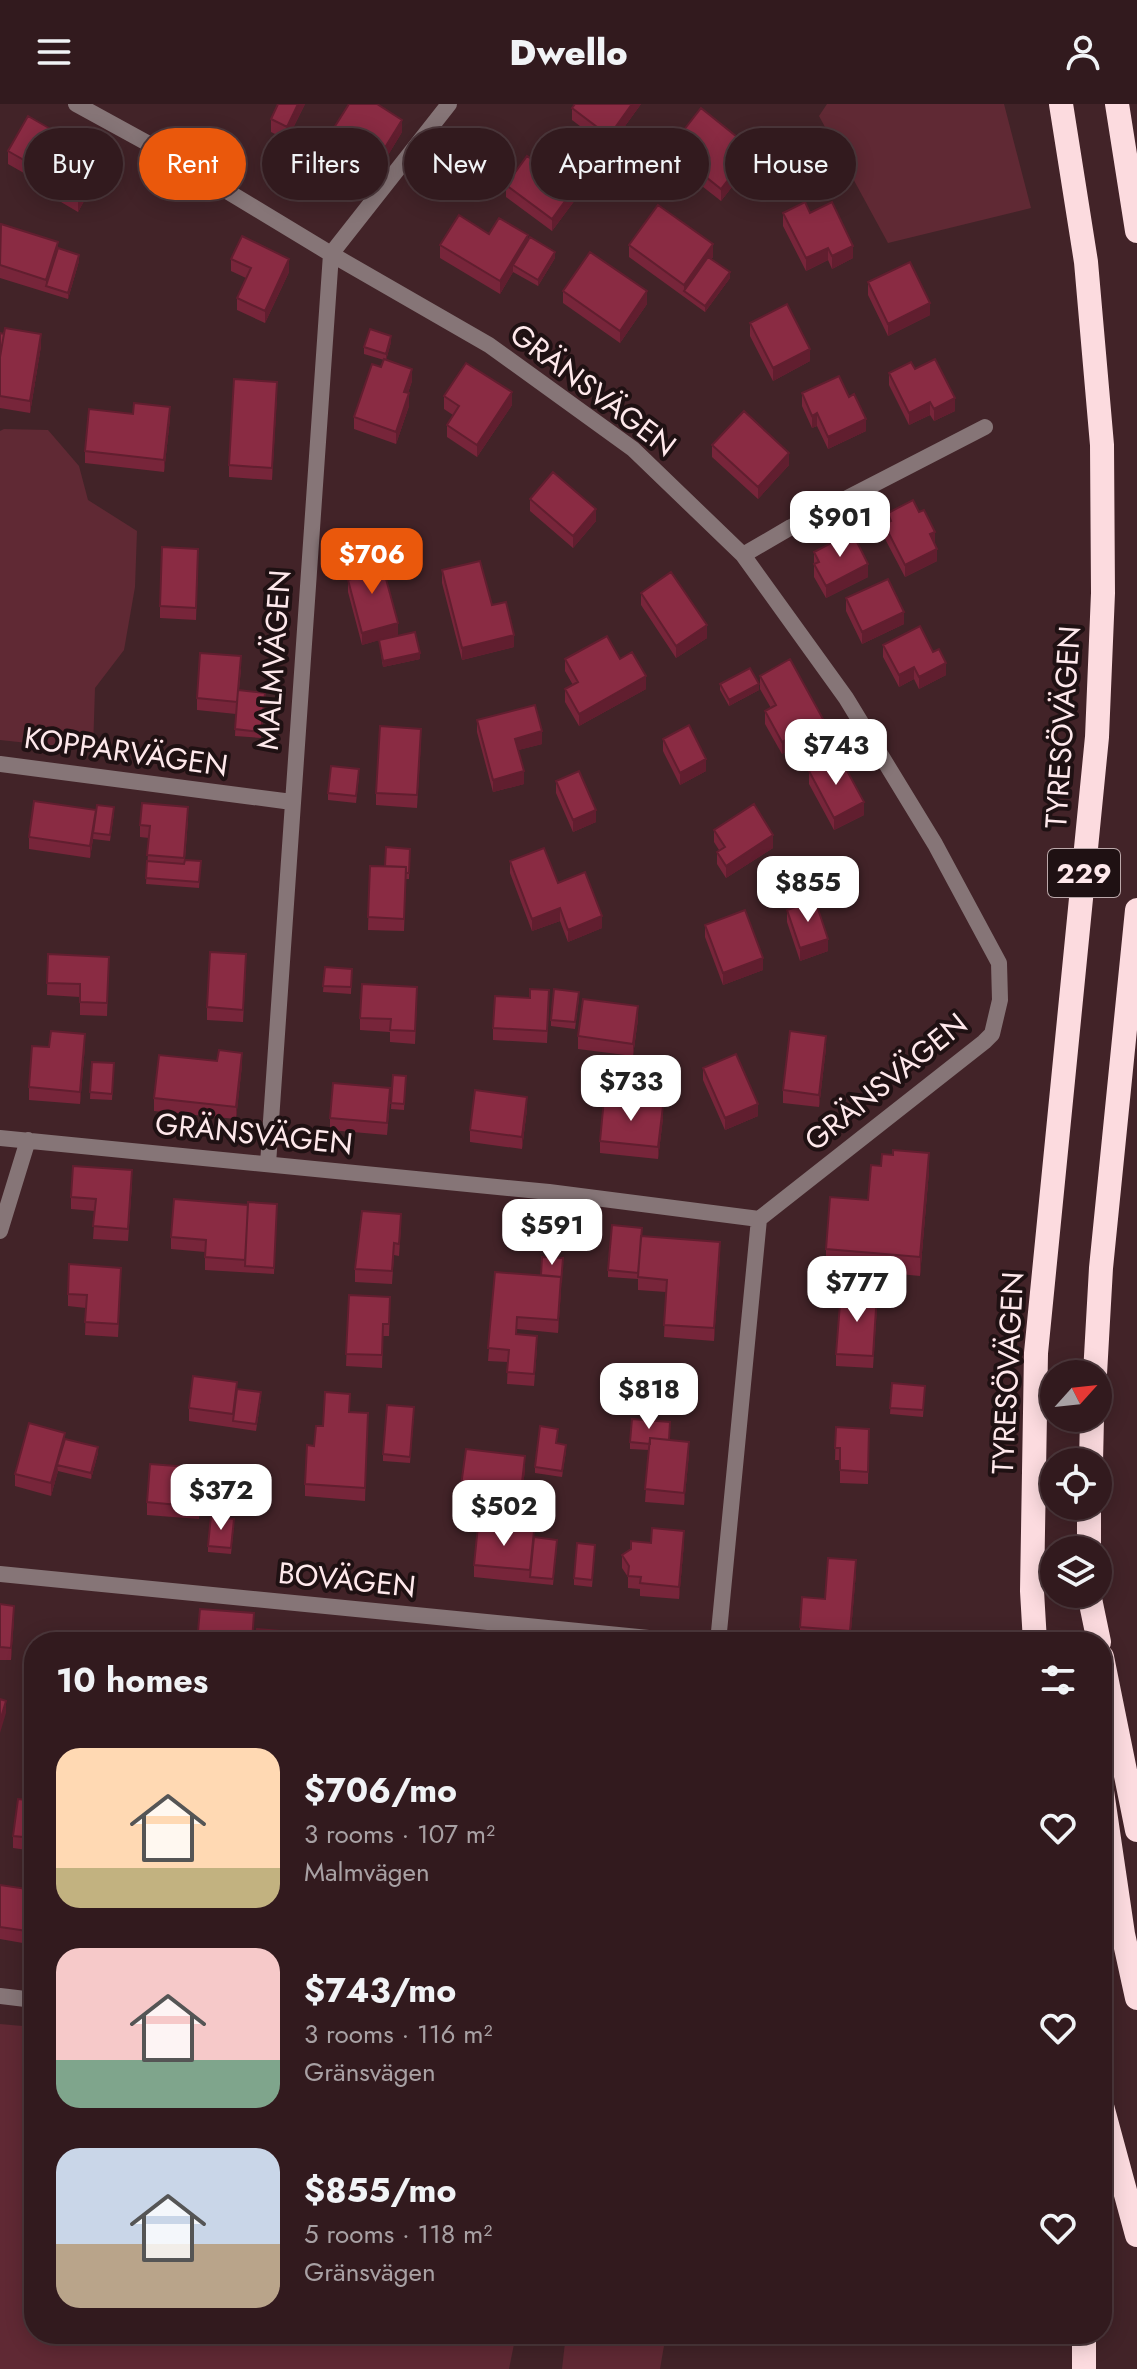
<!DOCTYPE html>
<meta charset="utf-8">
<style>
body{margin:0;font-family:Jost,sans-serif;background:#3d272b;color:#f1f3f6;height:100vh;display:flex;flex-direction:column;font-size:30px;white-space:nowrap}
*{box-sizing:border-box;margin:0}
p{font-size:26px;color:#a8a1a4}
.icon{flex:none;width:44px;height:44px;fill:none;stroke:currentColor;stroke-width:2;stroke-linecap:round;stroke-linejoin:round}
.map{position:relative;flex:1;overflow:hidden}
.panel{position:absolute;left:24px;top:1528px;width:1088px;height:712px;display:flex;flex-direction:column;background:#321a1e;border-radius:32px;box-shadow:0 4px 20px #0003,0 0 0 2px #4d383c}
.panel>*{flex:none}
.hud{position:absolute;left:24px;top:24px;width:1090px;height:72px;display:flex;gap:16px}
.needle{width:52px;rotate:63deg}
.tools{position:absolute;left:1040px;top:1256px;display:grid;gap:16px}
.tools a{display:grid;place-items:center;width:72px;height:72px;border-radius:50%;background:#321a1e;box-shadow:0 4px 20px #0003,0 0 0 2px #4d383c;font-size:40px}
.price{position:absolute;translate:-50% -68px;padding:0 18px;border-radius:16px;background:#fff;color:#222;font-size:26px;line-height:52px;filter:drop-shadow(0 2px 4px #0008)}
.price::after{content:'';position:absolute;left:50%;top:48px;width:24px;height:18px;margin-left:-12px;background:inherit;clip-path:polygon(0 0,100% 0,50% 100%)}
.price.selected{background:#ea580c;color:#fff}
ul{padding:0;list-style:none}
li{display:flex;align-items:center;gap:24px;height:200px;padding:0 32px}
li span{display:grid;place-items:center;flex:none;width:224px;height:160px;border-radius:24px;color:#555}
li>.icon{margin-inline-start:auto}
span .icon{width:96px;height:96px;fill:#fffc;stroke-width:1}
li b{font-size:34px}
h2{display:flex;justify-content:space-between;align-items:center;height:96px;padding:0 32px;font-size:34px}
.tag{padding:0 28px;border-radius:36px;background:#321a1e;box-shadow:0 4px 20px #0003,0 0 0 2px #4d383c;font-size:28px;line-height:72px}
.tag.selected{background:#ea580c;color:#fff}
header{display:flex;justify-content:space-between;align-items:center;height:104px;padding:0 32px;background:#321a1e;font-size:36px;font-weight:800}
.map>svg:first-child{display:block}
.green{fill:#602934}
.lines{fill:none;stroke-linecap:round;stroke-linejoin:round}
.minor{stroke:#867577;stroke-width:16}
.motorway{stroke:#fcdbdf;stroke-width:24}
.wall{fill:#77253a}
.shaded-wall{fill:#611e2f}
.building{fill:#8a2b43;stroke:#611e2f;stroke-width:2}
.labels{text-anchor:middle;stroke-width:8;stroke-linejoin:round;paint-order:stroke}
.shield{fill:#1f1113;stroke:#bba8aa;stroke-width:2}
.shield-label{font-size:28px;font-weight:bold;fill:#fee8eb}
.street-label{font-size:30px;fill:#fee8eb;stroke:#1f1113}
</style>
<header><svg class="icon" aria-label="menu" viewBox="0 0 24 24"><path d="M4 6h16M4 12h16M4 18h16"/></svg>Dwello<svg class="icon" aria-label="person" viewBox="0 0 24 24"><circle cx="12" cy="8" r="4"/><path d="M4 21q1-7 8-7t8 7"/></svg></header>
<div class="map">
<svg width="1137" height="2265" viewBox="0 0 1137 2265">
<rect width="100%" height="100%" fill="#422328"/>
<path class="green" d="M827,0H1004L1031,104L888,139L819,12Z
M4,325L48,326L79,362L88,396L137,427L135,483L124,546L95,584L93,646L0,636V327Z
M0,1920L34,1923V2230H516L509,2265H0Z
M566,2230H666L660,2265H562Z"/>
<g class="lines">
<path class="minor" d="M743,451L791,423L985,323
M0,660L292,698
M0,1034L549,1088L759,1115L984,938L992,930L1000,896L999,859L935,740L846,594L743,451L633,345L489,241L331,150L149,40L76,0
M268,1060L331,150L449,0
M0,1127L28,1036
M0,1470L689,1538
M718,1538L759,1115
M0,1892L34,1896"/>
<path class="motorway" d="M1117,0L1137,127
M1095,1270L1101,1164L1137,806
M1091,1358L1092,1314
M1089,1446V1402
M1089,1490L1099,1538
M1035,1538L1032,1487L1036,1249L1097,633L1103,489L1102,341L1086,158L1061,0
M1102,1553L1137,1726
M1102,1687L1123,1830L1137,1894
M1102,2002L1137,2131
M1084,2230V2265"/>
</g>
<path class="wall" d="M305,0L287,36L271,28V15Z
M641,0L609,44L572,16V4Z
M402,28L373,76L327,48V35Z
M670,44L752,57L721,97L670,57Z
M8,47L101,66L78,108L61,98V90L8,60Z
M544,64L595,69L552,127L506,93V81Z
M783,109H810L853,154L832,165L828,156L806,167L783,122Z
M0,123L58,144L79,157L68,195L0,174Z
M489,130L528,137L555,154L538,182L513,168L500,190L440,154V141Z
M629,141L713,153L711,155L730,174L705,208L629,153Z
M231,155L289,168L265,219L237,206V194L246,174L231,167Z
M868,178L930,211L888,232L868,191Z
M563,187L647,200L620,239L563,199Z
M750,219L810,257L773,277L750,232Z
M0,229L41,242L30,309L0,304Z
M391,238L386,256L412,277L408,289L409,302L396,340L354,325V313L384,256L364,250V243Z
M915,265L955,307L934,317L930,311L909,321L889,281V269Z
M802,289L866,327L828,345L817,322L812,324L802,302Z
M277,291L272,376L229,373V361Z
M444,292L512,301L477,353L447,333V321L453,311L444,305Z
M170,315L164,368L85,359V347Z
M712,341L789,361L758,395L712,353Z
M530,395L596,417L573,444L530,407Z
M888,409L935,440L937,457L905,473L884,433V420L888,419Z
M814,448L868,473L826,494L814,473Z
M198,457L196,516L160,514V502Z
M354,459L398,531L420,555L383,563L379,536L362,541L348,488V476L354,474Z
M442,466L492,501L514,543L462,556L442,479Z
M641,489L707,534L676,554L641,501Z
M846,494L904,520L862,540L846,507Z
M883,541L946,571L919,585L914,575L899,583L883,553Z
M565,555H620L646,585L579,622L565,598V585L573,581L565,567Z
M241,565L239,586L265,595L261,634L235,632L236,610L197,606V594Z
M760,572L823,627L782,650L765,620V607L771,604L760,585Z
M720,580L759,586L729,602L720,586Z
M477,616L542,640L518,646L524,680L493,688L477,628Z
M663,635L706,667L680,681L663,647Z
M421,637L417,704L376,701V689Z
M809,667L864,711L834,726L809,680Z
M359,672L356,699L328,696V689Z
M556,677L596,718L573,728L556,689Z
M114,709L110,737L93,735L90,754L29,745V733Z
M188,715L185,756L201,757L199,784L146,780L149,734L140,733V721Z
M714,726L773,744L726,774L717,760V748L719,746L714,738Z
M410,745L409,775H406L404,827L368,826L370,762H385Z
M510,757L558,779L602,824L568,838L560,817L532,827L510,769Z
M787,806L828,847L800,857L787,818Z
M705,821L763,866L723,881L705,833Z
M48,850L109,853L107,912L80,911V893L47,891Z
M246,862L243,918L207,916V903Z
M325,863L352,865L351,890L323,888Z
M530,894L549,898L547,939L493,936V924Z
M579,894L575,925L551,922V916Z
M417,896L415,940L390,938V928L360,926V914Z
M638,915L633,952L578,945V932Z
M85,942L80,1000L29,996V983L49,943Z
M826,944L819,1003L783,999V986Z
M92,958L114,959L112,996L90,995Z
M242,961L236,1015L154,1007V994Z
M703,964L758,1012L725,1026L703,976Z
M393,971L406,972L404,1006L391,1005Z
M390,997L387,1031L330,1026V1014Z
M527,1005L522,1045L470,1038V1026Z
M663,1014L658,1055L600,1049V1037Z
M929,1067L920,1172L826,1163V1145L868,1096Z
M132,1079L128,1137L93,1135L95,1107L71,1105V1093Z
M277,1100L274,1170L205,1166V1148L171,1145V1133L248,1101Z
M401,1122L399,1152L394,1151L392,1180L355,1178V1165Z
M642,1132L720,1150L714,1237L664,1233L666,1188L638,1186V1175L608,1173V1166Z
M495,1168L561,1186L558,1229L517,1225V1230L537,1244L534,1282L507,1280L508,1258L488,1257Z
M121,1176L118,1233L85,1231L86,1204L68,1202V1190Z
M349,1191L390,1206L389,1232H383L382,1264L346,1262Z
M877,1202L873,1264L836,1262V1250Z
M678,1279L674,1308L636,1304V1297Z
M892,1279L925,1282L923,1313L890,1310Z
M237,1285L261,1294L256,1327L189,1317V1304Z
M350,1308L368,1309L365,1397L305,1392V1380L314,1342L323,1322Z
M414,1310L410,1359L383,1357V1350Z
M836,1323L869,1325L868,1380L840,1379V1356H835Z
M558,1331L556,1339L566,1347L562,1373L535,1369V1363Z
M65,1335L98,1349L91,1375L58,1367L51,1392L15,1382V1370Z
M669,1336L689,1350L684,1401L645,1398L649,1346L630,1345V1338Z
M525,1365L520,1409L460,1401V1389Z
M202,1376L199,1415L147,1411V1398Z
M234,1421L231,1450L208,1448V1442Z
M534,1433L557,1442L553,1481L474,1473V1461Z
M651,1439H684L679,1495L640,1492V1485L628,1484V1473L622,1464V1451Z
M595,1447L592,1483L574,1481V1474Z
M856,1468L850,1538L800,1535V1523L825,1495Z
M0,1500L14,1514L11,1556H0Z
M34,1697V1747L13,1744V1732Z
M0,1781L34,1786V1841L0,1835Z"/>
<path class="shaded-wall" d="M298,0H305L287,36V23Z
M632,0H641L609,44V32Z
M402,16V28L373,76V63Z
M752,45V57L721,97V85Z
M101,54V66L78,108V95Z
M595,56V69L552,127V115Z
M528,131V143L513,161V168L500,190V177Z
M58,138V150L46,182V176Z
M713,140V153L687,189L684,187V193V181Z
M853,142V154L832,165V152Z
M828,144V156L806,167V154Z
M555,148V154L538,182V176Z
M79,151V157L68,195V189Z
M289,155V168L265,219V207Z
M730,168V174L705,208V202Z
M647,187V200L620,239V227Z
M930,199V211L888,232V220Z
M41,230V242L30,309V297Z
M391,232V238L386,257V250Z
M810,245V257L773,277V264Z
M412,265V277L404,300V288Z
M277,278V291L272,376V364Z
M512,288V301L477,353V341Z
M409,289V302L396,340V328Z
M955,294V307L934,317V305Z
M930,298V311L909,321V309Z
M170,303V315L164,368V356Z
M817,309V322L812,324V312Z
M866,315V327L828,345V333Z
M789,349V361L758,395V383Z
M596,405V417L573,444V432Z
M935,428V440L930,430Z
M937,445V457L905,473V461Z
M868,460V473L826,494V482Z
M904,508V520L862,540V528Z
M398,519V531L362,541V529Z
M707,521V534L676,554V542Z
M514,531V543L462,556V544Z
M420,549V555L383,563V557Z
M946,559V571L919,585V573Z
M914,563V575L899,583V571Z
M646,572V585L579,622V610Z
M759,580V586L729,602V596Z
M823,615V627L782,650V638Z
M542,627V640L515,647V635Z
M706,655V667L680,681V669Z
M524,667V680L493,688V676Z
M864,698V711L834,726V714Z
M96,706L93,735L90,754V742Z
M596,706V718L573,728V716Z
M773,731V744L726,774V762Z
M560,804V817L532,827V815Z
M602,812V824L568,838V826Z
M828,835V847L800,857V844Z
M763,854V866L723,881V869Z
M638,902V915L633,952V940Z
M85,930V942L80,1000V988Z
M826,932V944L819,1003V991Z
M242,949V961L236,1015V1003Z
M527,993V1005L522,1045V1033Z
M758,1000V1012L725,1026V1014Z
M663,1002V1014L658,1055V1043Z
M929,1049V1067L920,1172V1153Z
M720,1138V1150L714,1237V1224Z
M563,1154L561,1186L558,1229V1216Z
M65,1329V1341L57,1361L58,1367L51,1392V1379Z
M689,1338V1350L684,1401V1389Z
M98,1343V1349L91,1375V1369Z
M525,1352V1365L520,1409V1396Z
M684,1427V1439L679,1495V1483Z
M856,1456V1468L850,1538V1527Z
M14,1502V1514L11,1556V1544Z
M6,1597V1609L0,1629V1617Z"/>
<path class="building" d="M278,0H298L287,23L271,15Z
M349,0H377L402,16L373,63L327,35Z
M575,0H632L609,32L572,4Z
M701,4L752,45L721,85L670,44Z
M28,12L101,54L78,95L61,85L64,79L8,47Z
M565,35L595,56L552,115L506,81L527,52L544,64Z
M805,98L810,109L832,98L853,142L832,152L828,144L806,154L783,109Z
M658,101L713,140L684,181L629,141Z
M459,111L489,130L499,114L528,131L500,177L440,141Z
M1,120L58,138L46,176L0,161Z
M242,132L289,155L265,207L237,194L251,164L231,155Z
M530,133L555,148L538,176L513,161Z
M58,144L79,151L68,189L46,182Z
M590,148L647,187L620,227L563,187Z
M708,153L730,168L705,202L684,187Z
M910,158L930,199L888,220L868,178Z
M787,200L810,245L773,264L750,219Z
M5,224L41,230L30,297L0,292V253Z
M370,225L391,232L386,250L364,243Z
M0,229L4,230L0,252Z
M384,255L412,265L404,288L409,289L396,328L354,313L372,260L381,263Z
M935,255L955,294L934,305L930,298L909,309L889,269L911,258L915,265Z
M466,259L512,288L477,341L447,321L459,302L444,292Z
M839,272L849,293L854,290L866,315L828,333L817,309L812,312L802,289Z
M234,275L277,278L272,364L229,361Z
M134,299L170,303L164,356L85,347L89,305L133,310Z
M744,307L789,349L758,383L712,341Z
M553,368L596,405L573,432L530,395Z
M913,396L919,408L924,406L935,428L930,430L937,445L905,461L884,420L891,417L888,409Z
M852,428L868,460L826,482L814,460L819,458L814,448Z
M162,443L198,445L196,504L160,502Z
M380,453L398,519L362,529L348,476L357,473L354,459Z
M480,457L492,501L506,498L514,531L462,544L442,466Z
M671,468L707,521L676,542L641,489Z
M888,475L904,508L862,528L846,494Z
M920,522L933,548L939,545L946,559L919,573L914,563L899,571L883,541Z
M415,528L420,549L383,557L379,536Z
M607,532L620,555L632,548L646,572L579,610L565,585L578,578L565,555Z
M200,549L241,552L237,598L197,594Z
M790,555L823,615L782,638L765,607L776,601L760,572Z
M750,564L759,580L729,596L720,580Z
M238,586L265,589L261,628L235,625Z
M535,601L542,627L515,635L524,667L493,676L477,616Z
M689,621L706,655L680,669L663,635Z
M380,622L421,625L417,691L376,689Z
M839,652L864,698L834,714L809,667Z
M331,662L359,665L356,692L328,689Z
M579,667L596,706L573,716L556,677Z
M34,697L96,706L90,742L29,733Z
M142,699L188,703L184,754L147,751L150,722L140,721Z
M754,700L773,731L726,762L717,748L725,743L714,726Z
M97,701L114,703L110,731L93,729Z
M386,743L410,745L409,769H406V763L385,762Z
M544,744L558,779L585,768L602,812L568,826L560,804L532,815L510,757Z
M185,756L201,757L199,778L146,774L147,757L184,760Z
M370,762L406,763L404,815L368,813Z
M815,796L828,835L800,844L787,806Z
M745,806L763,854L723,869L705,821Z
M210,848L246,850L243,906L207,903Z
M48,850L109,853L107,899L80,898V880L47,879Z
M325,863L352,865L351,883L323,882Z
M362,880L417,883L415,927L390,926L391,915L360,914Z
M530,885L549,886L547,927L493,924L495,892L530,894Z
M554,885L579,888L575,918L551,916Z
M583,895L638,902L633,940L578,932Z
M51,927L85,930L80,988L29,983L32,942L49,943Z
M790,927L826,932L819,991L783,986Z
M219,946L242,949L236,1003L154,994L159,951L217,957Z
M736,950L758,1000L725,1014L703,964Z
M92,958L114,959L112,990L90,988Z
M393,971L406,972L404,1000L391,999Z
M333,979L390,984L387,1019L330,1014Z
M475,986L527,993L522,1033L470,1026Z
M604,995L663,1002L658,1043L600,1037Z
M893,1046L929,1049L920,1153L826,1145L830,1093L868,1096L871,1061L881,1062L882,1050L893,1051Z
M73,1062L132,1066L128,1125L93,1122L96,1095L71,1093Z
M174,1095L248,1101L245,1156L205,1153L206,1136L171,1133Z
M248,1098L277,1100L274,1164L245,1162Z
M362,1107L401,1110L399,1140L394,1139L392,1167L355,1165Z
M612,1121L642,1124L638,1169L608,1166Z
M641,1132L720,1138L714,1224L664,1221L667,1176L638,1173Z
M542,1153L563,1154L561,1179V1173L541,1171Z
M69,1160L121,1164L118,1220L85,1218L87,1191L68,1190Z
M495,1168L561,1173L558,1216L517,1213L516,1230L537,1232L534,1270L507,1268L509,1246L488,1244Z
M841,1187L877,1189L873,1252L836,1250Z
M349,1191L390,1193L389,1220H383L382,1251L346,1250Z
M639,1269L678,1273L674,1302L636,1297Z
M193,1272L237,1278L233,1310L189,1304Z
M892,1279L925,1282L923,1306L890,1304Z
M237,1285L261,1288L256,1320L233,1317Z
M325,1288L350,1290L349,1308L368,1309L365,1384L305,1380L307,1341L314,1342L316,1322H323Z
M387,1301L414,1303L410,1353L383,1350Z
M632,1315L670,1318L669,1336L650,1334V1340L630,1338Z
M29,1319L65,1329L51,1379L15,1370Z
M540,1322L558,1325L556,1339L566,1341L562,1367L535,1363Z
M836,1323L869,1325L868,1368L840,1366V1344H835Z
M650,1334L689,1338L684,1389L645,1385Z
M65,1335L98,1343L91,1369L57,1361Z
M466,1345L525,1352L520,1396L460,1389Z
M150,1360L202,1364L199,1403L147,1398Z
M211,1412L234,1415L231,1444L208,1442Z
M478,1422L534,1427L530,1466L474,1461Z
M652,1424L684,1427L679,1483L640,1479L641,1473L628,1472L629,1462L622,1451L631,1445V1437L651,1439Z
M534,1433L557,1436L553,1475L530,1473Z
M577,1439L595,1441L592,1476L574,1474Z
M828,1454L856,1456L850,1527L800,1523L802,1493L825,1495Z
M0,1500L14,1502L11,1544L0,1543Z
M200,1505L254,1509L252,1538H197Z
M257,1525L280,1527L278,1538H256Z
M0,1595L6,1597L0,1617Z
M18,1695L34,1697V1734L13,1732Z
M0,1781L34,1786V1828L0,1823Z"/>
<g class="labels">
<rect class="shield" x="1048" y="745" width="72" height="48" rx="6"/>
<g class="shield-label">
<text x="1084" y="779">229</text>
</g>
<g class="street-label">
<text transform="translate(593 286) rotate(37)" y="10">GRÄNSVÄGEN</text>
<text transform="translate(274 556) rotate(-86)" y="10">MALMVÄGEN</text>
<text transform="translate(1063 623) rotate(-86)" y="10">TYRESÖVÄGEN</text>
<text transform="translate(126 648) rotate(8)" y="10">KOPPARVÄGEN</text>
<text transform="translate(886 978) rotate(-39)" y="10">GRÄNSVÄGEN</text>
<text transform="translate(254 1030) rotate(6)" y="10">GRÄNSVÄGEN</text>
<text transform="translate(1008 1269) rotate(-87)" y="10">TYRESÖVÄGEN</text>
<text transform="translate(347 1476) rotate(6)" y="10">BOVÄGEN</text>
</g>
</g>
</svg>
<div class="tools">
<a><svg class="needle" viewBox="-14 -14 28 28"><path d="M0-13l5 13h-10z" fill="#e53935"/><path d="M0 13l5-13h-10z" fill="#a8a1a4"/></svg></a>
<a><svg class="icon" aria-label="locate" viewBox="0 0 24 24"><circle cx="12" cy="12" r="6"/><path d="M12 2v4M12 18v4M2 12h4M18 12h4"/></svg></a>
<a><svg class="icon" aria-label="layers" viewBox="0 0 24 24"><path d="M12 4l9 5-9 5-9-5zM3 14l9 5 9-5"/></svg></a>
</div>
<b class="price" style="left:840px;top:455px">$901</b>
<b class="price selected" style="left:372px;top:492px">$706</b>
<b class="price" style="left:836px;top:683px">$743</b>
<b class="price" style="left:808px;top:820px">$855</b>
<b class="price" style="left:631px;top:1019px">$733</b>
<b class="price" style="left:552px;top:1163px">$591</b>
<b class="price" style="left:857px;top:1220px">$777</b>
<b class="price" style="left:649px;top:1327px">$818</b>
<b class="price" style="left:221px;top:1428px">$372</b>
<b class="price" style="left:504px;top:1444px">$502</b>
<div class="hud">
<a class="tag">Buy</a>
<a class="tag selected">Rent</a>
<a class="tag">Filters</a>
<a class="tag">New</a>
<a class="tag">Apartment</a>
<a class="tag">House</a>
</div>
<section class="panel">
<h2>10 homes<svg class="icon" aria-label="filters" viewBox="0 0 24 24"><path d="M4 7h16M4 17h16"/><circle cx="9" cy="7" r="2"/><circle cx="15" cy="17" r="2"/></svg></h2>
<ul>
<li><span style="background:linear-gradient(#ffd9b3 75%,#c2b280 0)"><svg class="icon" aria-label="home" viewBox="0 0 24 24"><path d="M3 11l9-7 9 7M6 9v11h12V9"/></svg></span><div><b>$706/mo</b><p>3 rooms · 107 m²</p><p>Malmvägen</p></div><svg class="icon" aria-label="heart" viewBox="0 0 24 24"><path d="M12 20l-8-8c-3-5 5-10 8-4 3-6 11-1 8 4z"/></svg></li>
<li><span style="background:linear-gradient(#f6c9c9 70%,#7fa58c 0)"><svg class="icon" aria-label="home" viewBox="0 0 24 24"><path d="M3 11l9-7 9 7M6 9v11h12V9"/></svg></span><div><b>$743/mo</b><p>3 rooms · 116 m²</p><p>Gränsvägen</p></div><svg class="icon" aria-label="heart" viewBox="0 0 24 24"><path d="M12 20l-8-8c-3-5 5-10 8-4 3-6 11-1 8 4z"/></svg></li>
<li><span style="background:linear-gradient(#c9d6e8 60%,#b9a48a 0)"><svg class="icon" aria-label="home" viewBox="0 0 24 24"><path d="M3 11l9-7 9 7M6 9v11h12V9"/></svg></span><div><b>$855/mo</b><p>5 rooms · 118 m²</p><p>Gränsvägen</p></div><svg class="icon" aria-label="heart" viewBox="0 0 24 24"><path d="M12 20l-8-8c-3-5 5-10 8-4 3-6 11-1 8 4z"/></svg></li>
</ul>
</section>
</div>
